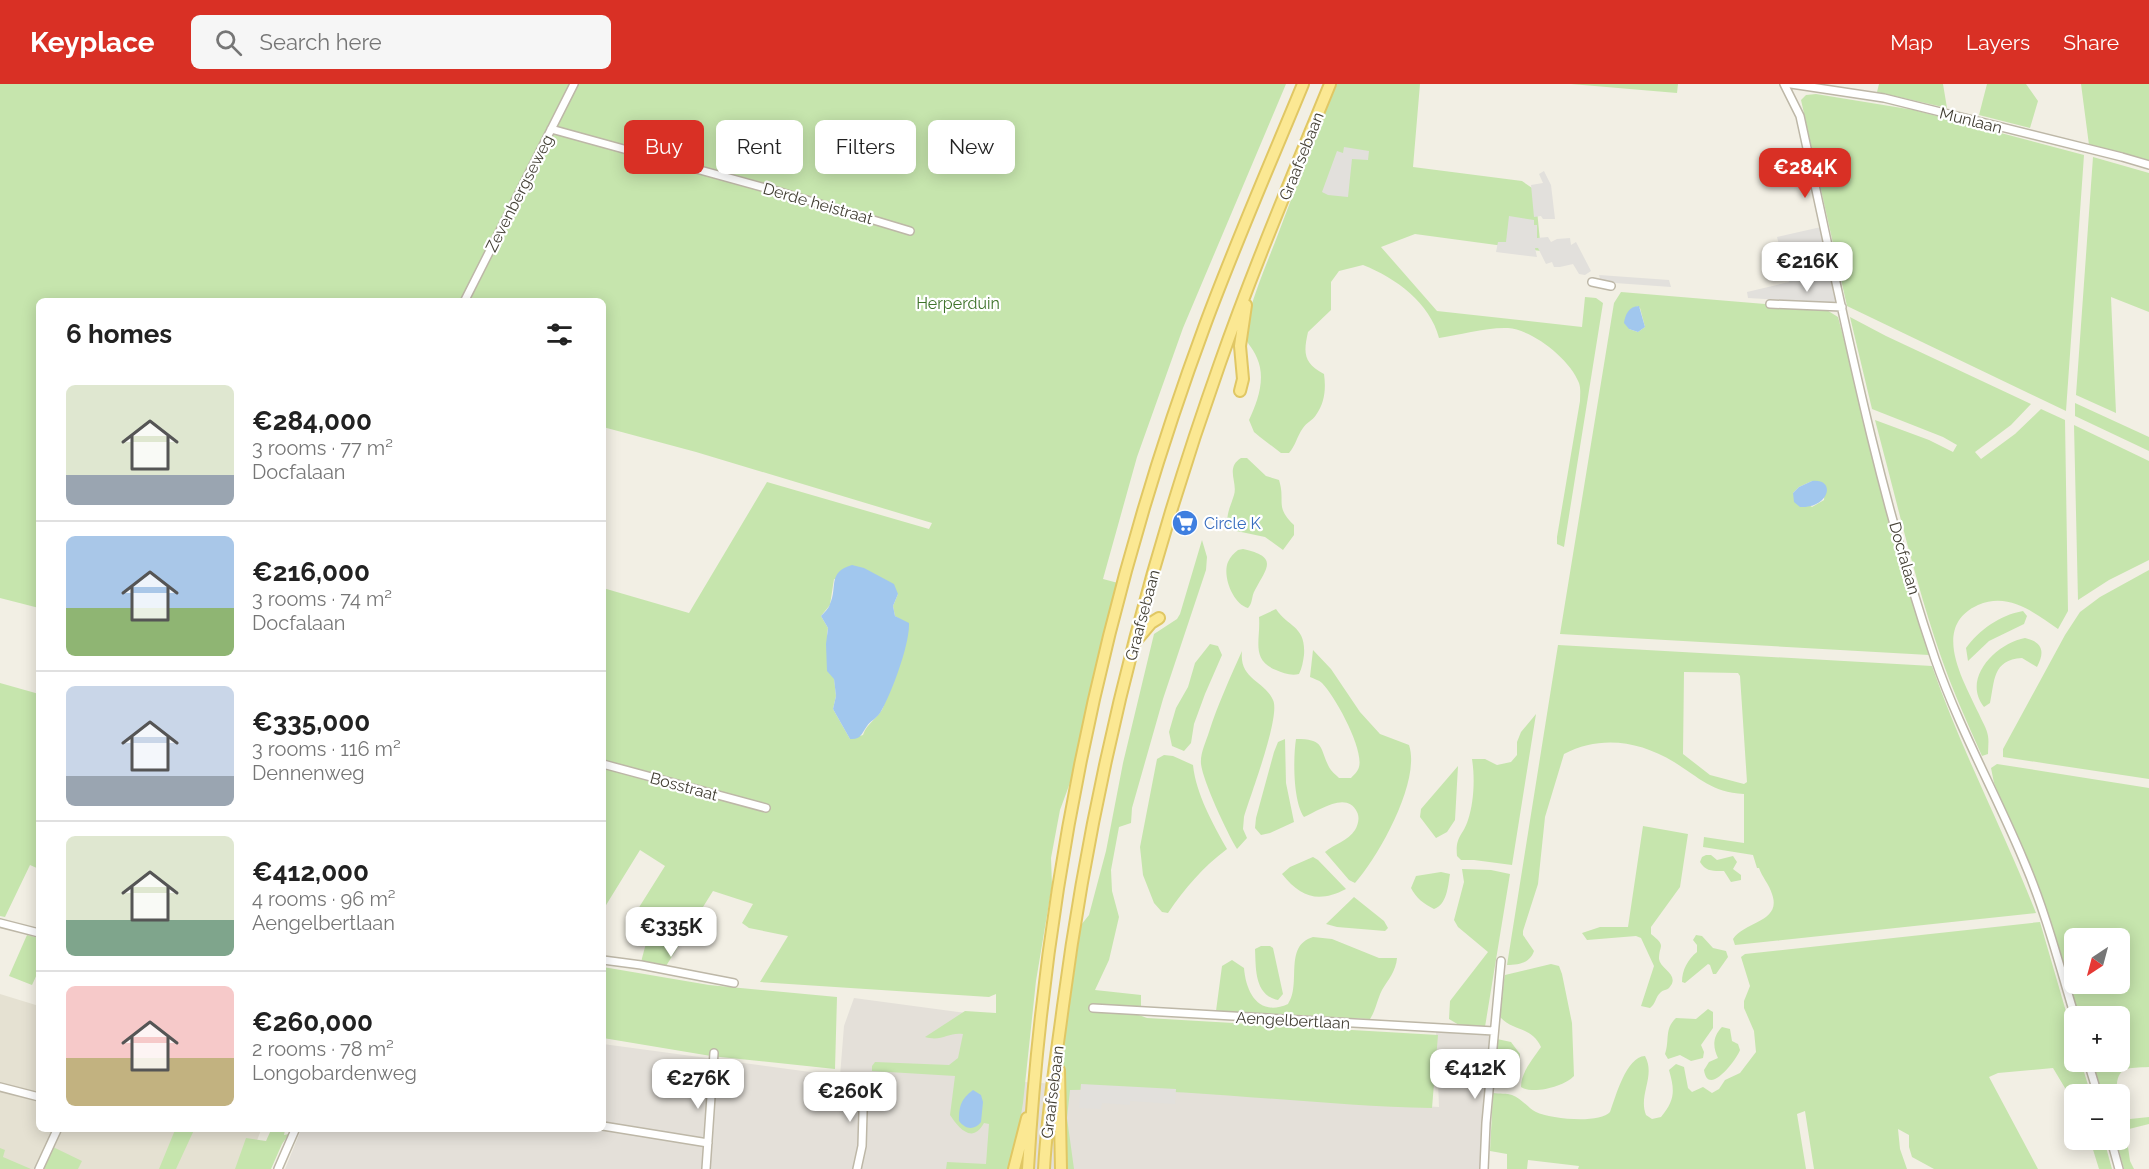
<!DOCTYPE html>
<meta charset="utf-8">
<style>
body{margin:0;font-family:Raleway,sans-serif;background:#f6f6f6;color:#222;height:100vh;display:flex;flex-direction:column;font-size:22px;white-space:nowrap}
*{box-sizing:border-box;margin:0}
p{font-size:20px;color:#767676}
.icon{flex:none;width:33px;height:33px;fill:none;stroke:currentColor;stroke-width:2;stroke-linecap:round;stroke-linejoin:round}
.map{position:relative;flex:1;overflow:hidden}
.details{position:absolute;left:36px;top:214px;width:570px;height:834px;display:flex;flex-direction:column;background:#fff;border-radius:9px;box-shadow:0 3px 15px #0003}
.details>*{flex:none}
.banner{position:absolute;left:624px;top:36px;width:570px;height:54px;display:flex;gap:12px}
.needle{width:39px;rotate:216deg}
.controls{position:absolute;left:2064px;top:844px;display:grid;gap:12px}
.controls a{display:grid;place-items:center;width:66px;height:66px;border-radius:9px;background:#fff;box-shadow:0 3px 15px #0003;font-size:30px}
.price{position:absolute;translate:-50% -51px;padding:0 14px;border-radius:12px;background:#fff;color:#222;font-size:20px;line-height:39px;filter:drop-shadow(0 2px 3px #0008)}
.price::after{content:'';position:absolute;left:50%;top:36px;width:18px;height:14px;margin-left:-9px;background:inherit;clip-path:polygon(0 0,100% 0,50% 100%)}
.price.on{background:#d93025;color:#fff}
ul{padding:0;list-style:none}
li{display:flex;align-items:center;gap:18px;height:150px;padding:0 30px}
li+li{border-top:2px solid #e0e0e0}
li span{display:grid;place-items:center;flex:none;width:168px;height:120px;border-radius:9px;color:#555}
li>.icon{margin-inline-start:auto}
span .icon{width:72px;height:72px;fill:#fffc;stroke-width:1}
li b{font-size:26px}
h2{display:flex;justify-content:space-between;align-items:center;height:72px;padding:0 30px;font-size:26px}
.tag{padding:0 21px;border-radius:9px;background:#fff;box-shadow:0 3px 15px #0003;font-size:21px;line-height:54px}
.tag.on{background:#d93025;color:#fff}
header{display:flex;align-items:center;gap:36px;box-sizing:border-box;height:84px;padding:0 30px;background:#d93025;color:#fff}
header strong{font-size:28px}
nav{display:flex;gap:33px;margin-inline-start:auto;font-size:21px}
.search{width:420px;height:54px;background:#f6f6f6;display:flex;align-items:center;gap:15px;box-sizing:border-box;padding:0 21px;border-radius:9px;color:#767676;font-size:22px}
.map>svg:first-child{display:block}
.residential{fill:#e5e1d2}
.industrial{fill:#e4e0d9}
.green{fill:#c6e5ad;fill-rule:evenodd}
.parking{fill:#e2e0dc}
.water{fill:#a1c7ee}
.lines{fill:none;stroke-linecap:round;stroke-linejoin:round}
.minor-casing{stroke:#bdb7a7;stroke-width:10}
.primary-casing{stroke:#e0c764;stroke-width:14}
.minor{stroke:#fff;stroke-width:7}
.primary{stroke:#fbe893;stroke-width:10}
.labels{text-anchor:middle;stroke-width:4.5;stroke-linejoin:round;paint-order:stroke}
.street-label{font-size:16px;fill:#433f34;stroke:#fff}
.park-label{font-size:16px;fill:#3e732a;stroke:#fff}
.shop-label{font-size:16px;fill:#366cbe;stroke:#fff;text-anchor:start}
</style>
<header>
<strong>Keyplace</strong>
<div class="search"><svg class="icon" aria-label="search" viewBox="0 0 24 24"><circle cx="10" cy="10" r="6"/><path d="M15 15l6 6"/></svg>Search here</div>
<nav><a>Map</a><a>Layers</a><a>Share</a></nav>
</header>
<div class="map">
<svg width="2149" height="1085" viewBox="0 0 2149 1085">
<rect width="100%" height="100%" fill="#f2efe4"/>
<path class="residential" d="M0,910L39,922V1046H261L246,1085H0Z"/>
<path class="industrial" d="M854,914L1003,934L990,996L1439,1023L1436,947L1493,951L1487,1085H285L301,1046H603V960L840,992L844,942Z"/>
<path class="green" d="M0,0H1286L1183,244L1137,373L1103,495L1118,499L1071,696L1060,726L1051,774L1052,801L1036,897L1023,1019L1012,1085H946L947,1078L986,1080L989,1040L984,1039C972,1061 958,1043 950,1031L955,992L872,987V982L875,978L949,981L958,974L963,950C948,948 942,958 925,953L965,927L996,929V910L989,913L760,898L788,852L749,844L742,839L753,820L713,807L666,882L641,878L653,833L638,825L665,782L640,766L603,826V684L761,727L766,720L603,676V504L689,529L767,398L929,445L932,439L696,368L603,343V218H39V524L0,514ZM834,495L898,510L893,522L895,532L901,536C896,561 892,597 884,621C880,634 867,638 863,651L850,655L833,625L836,612L834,594L827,550L828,544L821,532L830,521Z
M1337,0H1420L1413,83L1522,97L1535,106L1541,167L1415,150L1381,163L1437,227L1582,243L1585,213L1596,214L1603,219L1564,463L1557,460V453L1580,317C1580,311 1581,305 1579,299C1570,275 1533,246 1508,244C1487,243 1459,251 1439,254C1430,219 1396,194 1363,181L1339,187L1331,198V226L1308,248C1303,270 1304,279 1324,290C1326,304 1325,319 1316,331C1313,336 1306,339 1303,344C1297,352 1296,361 1289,369H1281L1260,353L1254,348L1249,336C1258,317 1266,294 1257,274C1251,259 1242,259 1246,241C1254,208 1268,177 1280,145C1298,97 1317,48 1337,0Z
M1571,0H1678L1677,9Z
M1879,0H1943L1947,24L1877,8Z
M1987,0H2026L2038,17L2030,44L1979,31Z
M2081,0H2149V78L2089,61Z
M1816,10L1914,26L2084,71L2066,327L1847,222L1801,16L1806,11Z
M2093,73L2149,89V228L2111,213L2116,329L2076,311Z
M1621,208L1825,225L1838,233L1899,466L1929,571L1560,550L1614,219ZM1637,222L1640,224L1645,243L1638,248L1629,245ZM1812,397H1817L1825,401L1824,416L1812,423L1793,409L1799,403Z
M1850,233L1886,252L2031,320L2011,341L1975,368L1981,375L2015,350L2041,325L2065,336L2068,527L2058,545C2033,528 2009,508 1978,521C1930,543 1964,597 1979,630C1982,637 1987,645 1988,652C1989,658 1988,664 1988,670L1982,672C1967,638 1952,605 1940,570C1914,494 1896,414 1875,336L1929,356L1953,368L1957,361L1943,353L1872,325Z
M2075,319L2149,353V367L2075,332Z
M2074,341L2149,377V476L2109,496L2078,516Z
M1241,374H1247L1266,392L1279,396C1286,418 1274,422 1294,441V451L1283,466L1265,453L1227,445C1227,427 1229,427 1234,411C1238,398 1225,384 1241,374Z
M1202,456L1207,473L1206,486L1163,615L1132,724L1131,739L1119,743L1111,786L1112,807L1119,833L1109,876L1095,906L1141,911V924L1090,921V927L1136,930L1147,934L1438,951L1432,1024C1311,1022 1191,1003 1070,1006L1067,1034L1074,1085H1055L1061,981L1081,841L1089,831L1106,767L1123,679L1154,550L1177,535L1180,530Z
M1243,465C1279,473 1267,483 1255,506C1251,513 1253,519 1248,524C1233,520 1222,492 1228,478C1230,473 1234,469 1238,466Z
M2149,486V695L2003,673V665L2065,551L2080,528L2100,513Z
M1276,525C1289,544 1306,542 1304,571C1303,578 1302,584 1299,590C1291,592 1283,589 1276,586C1250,576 1261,555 1259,533Z
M2023,527L2027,532L2024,540L1989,557L1968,577L1966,564C1979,546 2000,531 2023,527Z
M2025,554C2043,558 2045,568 2037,583L2022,574C1992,576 1995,597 1990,619L1984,623C1961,594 1997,559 2025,554Z
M1210,560L1218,562L1222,571L1205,610L1194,640L1191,659L1184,667L1172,662L1169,648L1176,624L1188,603L1195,579Z
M1558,561L1932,582C1961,666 2003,745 2036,829L1735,861L1733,855C1746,837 1782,838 1772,810C1769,800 1762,793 1759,784H1757L1753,771L1703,763L1704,753L1744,759V710C1711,708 1700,694 1674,678C1639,657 1601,651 1564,670L1545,733L1538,800L1523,847V851L1534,867C1530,879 1519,881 1507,881ZM1684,588L1738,589L1740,592L1747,698L1744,700L1710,691L1683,670Z
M1313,566L1331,585L1360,628L1380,650L1409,661C1421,697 1379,772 1355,799L1349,796L1325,768C1334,760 1348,757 1355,746C1358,741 1360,734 1357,728C1347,706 1318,727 1304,733C1293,717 1293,674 1296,655C1325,655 1319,663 1329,683C1331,687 1336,691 1339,694H1351C1354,691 1358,687 1359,683C1364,665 1335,612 1322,599C1319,596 1314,595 1310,593Z
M1242,567C1239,596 1264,596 1273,616C1281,632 1250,712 1244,733L1243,745L1247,754L1237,765C1227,749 1203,697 1201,680C1200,669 1206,658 1209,648C1218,620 1230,594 1242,567Z
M0,599L39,610V785L30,781L5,833L0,832Z
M1536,630L1512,781L1474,776H1461L1457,772C1455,752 1463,752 1468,736C1474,718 1475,694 1472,675H1485L1497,681L1511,678L1517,671V658L1521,648Z
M1285,655L1286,699L1294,738L1270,749L1261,751L1255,744L1256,734L1274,668L1278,658Z
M1164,671L1173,672L1193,681C1196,710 1213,740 1227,765C1203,783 1185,804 1168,829L1162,828L1154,819L1143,791L1140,763L1157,675Z
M1997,680L2149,704V983C2126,984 2115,982 2117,1011H2102L2092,978H2120V933H2079L2044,818L1994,699L1991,684ZM2074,855H2120V900H2074Z
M1458,682L1455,736L1447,748L1436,754L1420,733L1421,725Z
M1643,742L1688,750L1680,803L1651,843V850C1667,863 1659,860 1659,875C1660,885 1681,891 1669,904C1667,906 1663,906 1661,908C1655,913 1656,920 1650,924L1641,922L1654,882L1641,854L1636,852L1587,856L1582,849L1600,843H1628Z
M1706,771H1711L1717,776L1733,772L1737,778L1733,785L1741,791V796L1731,798L1724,787C1714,787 1706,788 1700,778L1702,773Z
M1313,773L1318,776L1346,805C1319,819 1301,814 1282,790L1290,783Z
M1462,785L1491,786L1510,790L1484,949L1469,947L1449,935L1450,917L1488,868L1458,843L1454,836L1464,798Z
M1441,788L1450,790C1448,802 1447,821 1434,825C1424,820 1416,814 1411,804L1416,792Z
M1354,813L1384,837L1388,844L1385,847L1337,843L1326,840Z
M2040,838L2074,955V978H2081L2091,1011H2074V1019L2053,984L1998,989L1989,993L2038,1085H1934L1912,1073L1909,1063V1051L1898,1045L1900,1065L1907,1085H1814L1805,1027L1797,1030L1806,1085H1578L1579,1082L1528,1076L1527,1085H1507V1070L1490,1067L1493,1009C1499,1010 1507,1009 1512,1011C1521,1014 1528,1024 1536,1028C1550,1035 1600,1040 1610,1028C1616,1012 1626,973 1645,972C1656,992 1638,1011 1646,1031L1652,1035L1661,1033C1675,1016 1675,1007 1669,986L1676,980L1684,983L1688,1004L1692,1008L1703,1003L1712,1009L1719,1005L1725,996L1740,989L1756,968L1754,947L1744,924V917L1750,902L1741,873L1745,870Z
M27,851L39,854V886L32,901L9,892Z
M1696,851L1702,852L1713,864L1726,867L1728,873L1716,890H1713L1710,881L1708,880L1685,899L1682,898C1682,886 1688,875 1697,868V861L1693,856Z
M1313,853L1332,855L1379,874H1397C1396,887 1388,896 1382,906C1377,916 1376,926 1370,935L1216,927L1222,882L1232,876L1244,884C1246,909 1259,933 1288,920C1302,900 1283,862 1313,853Z
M1261,862H1270L1273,864L1283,910L1278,916C1254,911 1256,884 1255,865Z
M1551,880L1559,882L1562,890L1572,939L1574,992C1565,1002 1533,1011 1521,1003C1521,988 1533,975 1541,963C1531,942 1514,948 1500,933L1504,896L1505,891Z
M603,883L709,901L837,913L835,985L711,972L603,954Z
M1708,925L1713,928V944L1701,961L1704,968L1703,974L1691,977L1680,971L1668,975L1665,970C1670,956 1664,945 1676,934L1696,935Z
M1722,943L1730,945L1732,957L1738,960L1740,966C1737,975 1708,1014 1704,986L1709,978L1718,974C1713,964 1712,953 1722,943Z
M1497,955L1511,958L1520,970L1518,986L1510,1002H1493Z
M2120,1024L2123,1030L2130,1035L2149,1033V1040L2129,1045L2126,1049L2130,1077L2134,1085H2124L2116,1056H2120Z
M175,1046H194L176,1085H159Z
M271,1046H285L284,1051L289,1050L282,1060L271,1085H235L246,1054L266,1057Z
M2090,1056H2104L2112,1085H2099Z
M53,1063L82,1077L78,1085H44Z
M0,1064L5,1066L3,1073L31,1085H0Z"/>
<path class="parking" d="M1344,63L1369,67L1368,76L1352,75L1348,113L1328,111L1322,108L1337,67L1343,69Z
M1544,87L1551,101L1555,135H1543L1541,132L1534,133L1531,101L1543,99L1539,90Z
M1509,132L1534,136V141H1537V154L1548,153L1551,158L1557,155L1570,154L1571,161L1576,158L1591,187L1585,191L1579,190L1573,180L1560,183H1554L1552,178L1546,180L1538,164H1535L1537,173L1496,168L1498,158H1506Z
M1821,143L1840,220L1748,214L1747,208L1789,198L1777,153Z
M1599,191L1669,196L1671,203L1601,198Z
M1081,1000L1176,1005L1175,1020L1130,1017V1021L1102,1019L1101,1025L1079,1024Z"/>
<path class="water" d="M1639,222L1645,243L1638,248L1629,245L1624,239C1625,231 1629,222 1639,222Z
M1812,397C1837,394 1829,425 1800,423L1794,418L1793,409L1799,403Z
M852,481L864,484L894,500L898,510L893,522L895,532L909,539C910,560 891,611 880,629C876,635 870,637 867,642C861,650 861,656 850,655L833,625L836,612L834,595L827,587L826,560L828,544L821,532C824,529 829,524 830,520C838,503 827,488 852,481Z
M973,1006L981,1011L983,1018L981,1038C974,1047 965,1045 959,1037C959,1022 961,1015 973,1006Z"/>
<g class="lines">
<g class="minor-casing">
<path id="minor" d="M1784,0L1800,32C1840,214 1875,399 1935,575C1959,644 1995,708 2023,775C2045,826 2059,880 2075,933
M1791,0L1884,14L2122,73L2149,81
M551,45L780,108L910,147
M1592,198L1611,202
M464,218L574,0
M1770,220L1842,223
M603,680L766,724
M0,839L39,849
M603,876L641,881L734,899
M1093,924L1494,947
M2088,978L2098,1011
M0,1003L39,1013
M603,1042L708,1059
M2111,1056L2119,1085
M39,1085L57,1046
M278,1085L295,1046
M706,1085L714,969
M857,1085L862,1062L864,995
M1484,1085L1486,1039L1501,877"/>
</g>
<g class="primary-casing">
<path id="primary" d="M1240,307L1243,295L1240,262L1246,221
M1135,558L1151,539L1159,534
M1059,986L1061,1085
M1014,1085L1027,1034
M1028,1085C1045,795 1104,514 1205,241C1235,160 1270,80 1303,0
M1044,1085C1047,1030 1056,976 1063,922C1092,703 1146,487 1220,279C1253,185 1292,93 1330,0"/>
</g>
<use href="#minor" class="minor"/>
<use href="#primary" class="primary"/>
</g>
<defs>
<g id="supermarket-disc" transform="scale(1.35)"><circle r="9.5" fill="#3f7fe0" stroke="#fff"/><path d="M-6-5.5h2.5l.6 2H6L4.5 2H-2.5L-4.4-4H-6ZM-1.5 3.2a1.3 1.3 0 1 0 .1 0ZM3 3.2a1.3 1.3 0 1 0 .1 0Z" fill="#fff"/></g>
</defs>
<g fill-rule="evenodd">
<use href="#supermarket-disc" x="1185" y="439"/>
</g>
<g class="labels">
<g class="street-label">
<text transform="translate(1971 36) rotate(14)" y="6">Munlaan</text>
<text transform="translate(1301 72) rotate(-68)" y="6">Graafsebaan</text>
<text transform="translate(519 109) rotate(-63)" y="6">Zevenbergseweg</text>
<text transform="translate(818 119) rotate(16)" y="6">Derde heistraat</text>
<text transform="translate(1905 474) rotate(74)" y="6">Docfalaan</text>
<text transform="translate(1142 531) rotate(-75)" y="6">Graafsebaan</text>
<text transform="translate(684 702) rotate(15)" y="6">Bosstraat</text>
<text transform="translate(1293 936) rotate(3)" y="6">Aengelbertlaan</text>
<text transform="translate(1052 1008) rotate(-83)" y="6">Graafsebaan</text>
</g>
<g class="park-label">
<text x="958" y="225">Herperduin</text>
</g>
<g class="shop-label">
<text x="1204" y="445">Circle K</text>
</g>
</g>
</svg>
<div class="controls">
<a><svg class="needle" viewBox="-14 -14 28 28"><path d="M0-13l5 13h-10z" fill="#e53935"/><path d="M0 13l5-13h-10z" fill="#767676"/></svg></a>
<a>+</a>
<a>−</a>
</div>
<b class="price on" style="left:1805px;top:115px">€284K</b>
<b class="price" style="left:1807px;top:209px">€216K</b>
<b class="price" style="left:671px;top:874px">€335K</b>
<b class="price" style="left:1475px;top:1016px">€412K</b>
<b class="price" style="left:698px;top:1026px">€276K</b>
<b class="price" style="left:850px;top:1039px">€260K</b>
<div class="banner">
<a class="tag on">Buy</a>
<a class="tag">Rent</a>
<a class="tag">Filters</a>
<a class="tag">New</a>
</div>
<section class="details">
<h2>6 homes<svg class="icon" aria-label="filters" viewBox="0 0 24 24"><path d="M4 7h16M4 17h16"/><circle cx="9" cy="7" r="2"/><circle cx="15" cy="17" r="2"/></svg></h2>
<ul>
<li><span style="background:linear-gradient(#dfe7d0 75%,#9aa5b1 0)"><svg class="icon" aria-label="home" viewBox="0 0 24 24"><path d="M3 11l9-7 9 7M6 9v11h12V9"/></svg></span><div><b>€284,000</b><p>3 rooms · 77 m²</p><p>Docfalaan</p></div></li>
<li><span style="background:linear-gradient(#a9c7e8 60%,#8fb573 0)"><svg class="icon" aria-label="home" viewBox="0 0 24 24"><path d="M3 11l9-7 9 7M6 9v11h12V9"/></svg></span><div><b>€216,000</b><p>3 rooms · 74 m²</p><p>Docfalaan</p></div></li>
<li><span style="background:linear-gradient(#c9d6e8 75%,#9aa5b1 0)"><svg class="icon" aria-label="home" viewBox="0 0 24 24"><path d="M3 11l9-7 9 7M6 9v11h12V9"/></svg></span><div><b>€335,000</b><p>3 rooms · 116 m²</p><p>Dennenweg</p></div></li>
<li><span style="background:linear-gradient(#dfe7d0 70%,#7fa58c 0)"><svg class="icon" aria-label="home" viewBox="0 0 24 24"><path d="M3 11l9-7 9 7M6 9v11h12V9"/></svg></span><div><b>€412,000</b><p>4 rooms · 96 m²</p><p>Aengelbertlaan</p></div></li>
<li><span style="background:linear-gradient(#f6c9c9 60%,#c2b280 0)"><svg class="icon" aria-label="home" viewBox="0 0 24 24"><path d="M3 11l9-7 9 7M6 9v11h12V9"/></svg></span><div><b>€260,000</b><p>2 rooms · 78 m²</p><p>Longobardenweg</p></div></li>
</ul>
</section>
</div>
